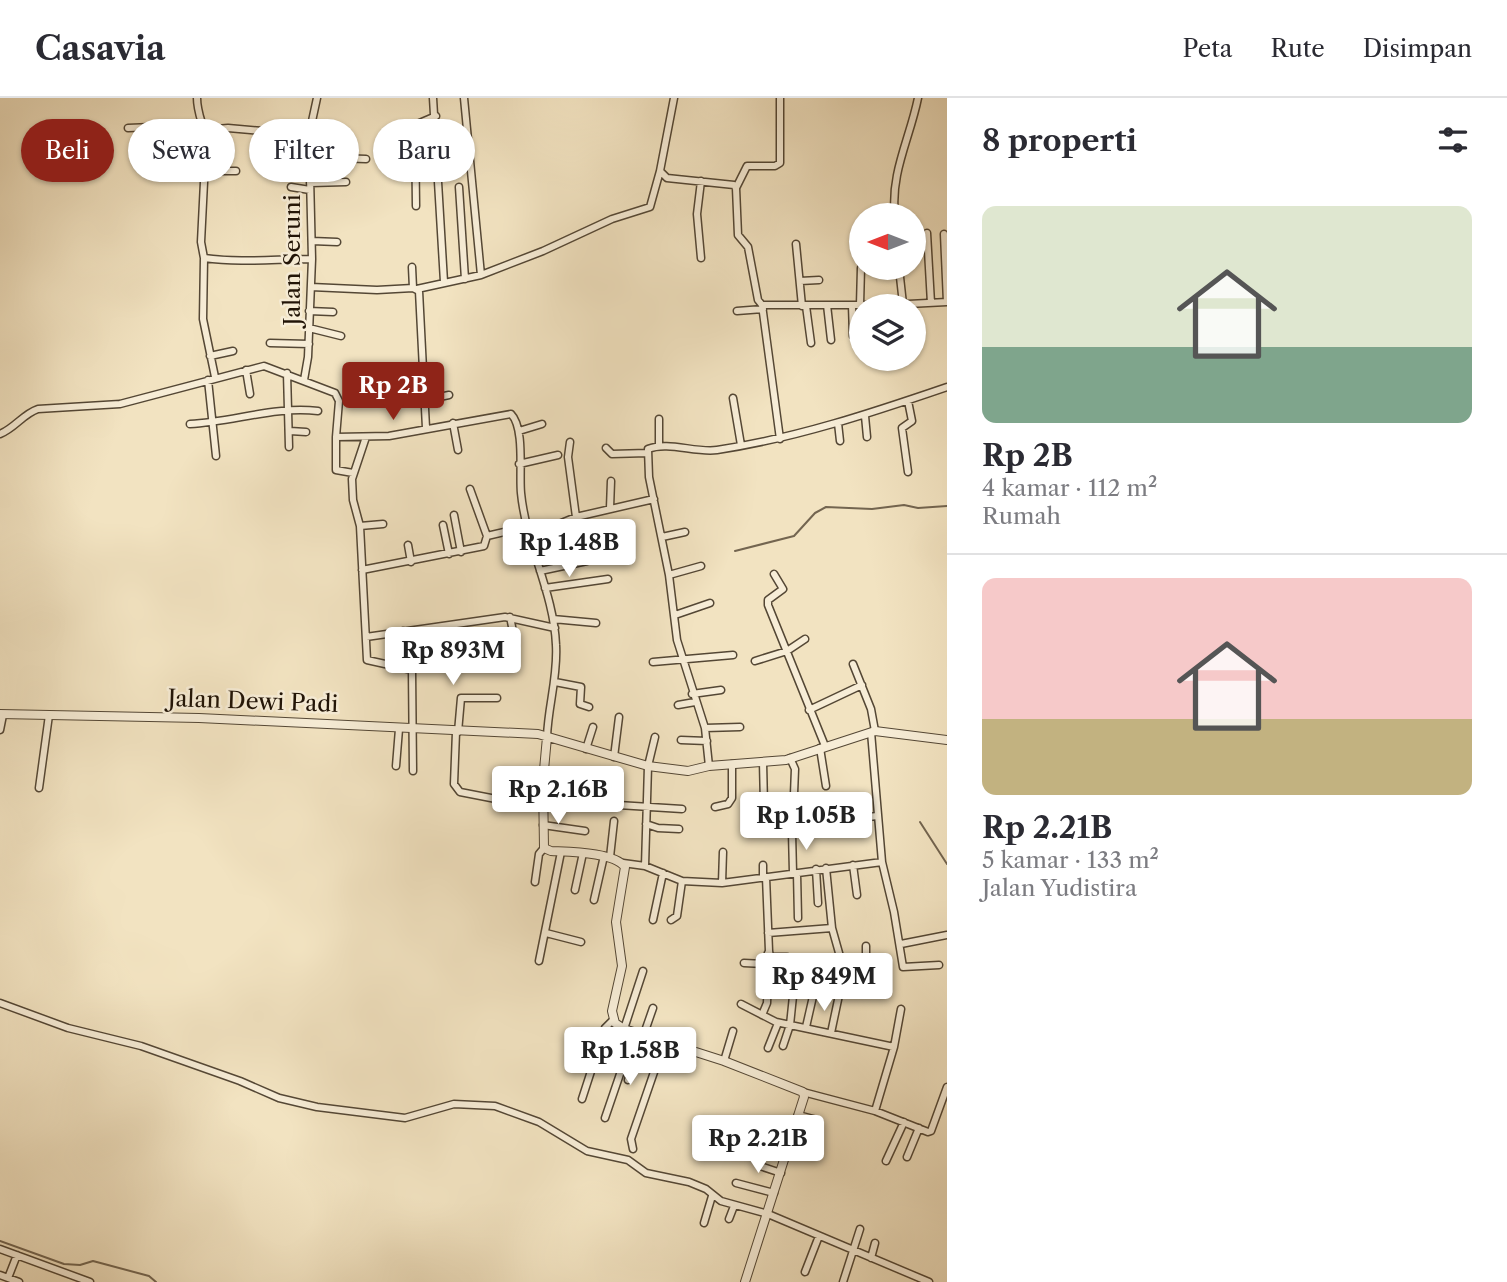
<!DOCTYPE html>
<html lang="id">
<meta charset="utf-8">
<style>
body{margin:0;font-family:"Libre Caslon Text",serif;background:#f2f2f3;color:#2b2b33;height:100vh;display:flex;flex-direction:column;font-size:26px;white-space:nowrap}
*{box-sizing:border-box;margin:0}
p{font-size:23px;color:#7c7c81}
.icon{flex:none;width:38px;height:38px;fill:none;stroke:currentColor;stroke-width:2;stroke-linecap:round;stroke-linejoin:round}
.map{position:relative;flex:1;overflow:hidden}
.panel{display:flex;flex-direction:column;background:#fff;width:560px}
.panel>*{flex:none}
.top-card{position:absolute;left:21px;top:21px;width:665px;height:63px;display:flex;gap:14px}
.needle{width:46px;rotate:270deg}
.fabs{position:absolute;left:849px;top:105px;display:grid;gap:14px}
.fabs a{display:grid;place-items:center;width:77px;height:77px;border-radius:50%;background:#fff;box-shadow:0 2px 5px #0004;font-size:35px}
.price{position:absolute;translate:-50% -60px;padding:0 16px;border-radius:7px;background:#fff;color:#222;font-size:23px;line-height:46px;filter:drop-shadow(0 2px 4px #0008)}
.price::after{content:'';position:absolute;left:50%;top:42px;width:21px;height:16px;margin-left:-10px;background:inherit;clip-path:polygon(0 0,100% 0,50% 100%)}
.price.active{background:#8f2418;color:#fff}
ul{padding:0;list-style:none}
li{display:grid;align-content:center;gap:14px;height:371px;padding:0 35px}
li+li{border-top:2px solid #e1e1e2}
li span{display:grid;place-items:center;height:217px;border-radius:14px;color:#555}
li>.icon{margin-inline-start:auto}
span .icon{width:126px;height:126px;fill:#fffc;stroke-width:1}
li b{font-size:30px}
h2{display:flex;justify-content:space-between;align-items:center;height:84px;padding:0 35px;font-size:30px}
.tag{padding:0 24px;border-radius:32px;background:#fff;box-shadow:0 2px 5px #0004;font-size:24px;line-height:63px}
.tag.active{background:#8f2418;color:#fff}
header{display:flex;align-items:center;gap:42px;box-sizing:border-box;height:98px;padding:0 35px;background:#fff;border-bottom:2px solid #e1e1e2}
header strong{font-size:33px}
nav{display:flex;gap:38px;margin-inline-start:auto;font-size:24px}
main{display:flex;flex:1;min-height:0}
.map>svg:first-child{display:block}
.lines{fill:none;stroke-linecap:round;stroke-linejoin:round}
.stream{stroke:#736550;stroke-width:2}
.minor-casing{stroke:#544735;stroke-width:9}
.tertiary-casing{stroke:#544735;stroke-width:10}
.minor{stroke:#f7edd7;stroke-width:6}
.tertiary{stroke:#f7edd7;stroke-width:8}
.labels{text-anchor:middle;stroke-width:5;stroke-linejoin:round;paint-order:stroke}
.street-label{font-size:23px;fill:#201306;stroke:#f7edd7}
</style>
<header>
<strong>Casavia</strong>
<nav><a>Peta</a><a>Rute</a><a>Disimpan</a></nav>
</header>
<main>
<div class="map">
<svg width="947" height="1184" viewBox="0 0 947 1184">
<rect width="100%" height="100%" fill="#f2e3c1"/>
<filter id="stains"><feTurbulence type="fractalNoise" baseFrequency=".00286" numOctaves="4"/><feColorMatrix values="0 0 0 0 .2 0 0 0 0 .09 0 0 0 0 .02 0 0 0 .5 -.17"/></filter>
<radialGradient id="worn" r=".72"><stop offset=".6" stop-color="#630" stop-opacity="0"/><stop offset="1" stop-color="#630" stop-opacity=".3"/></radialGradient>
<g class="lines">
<path class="stream" d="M735,453L794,438L815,415L826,409L872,411L904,407L918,410L947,408
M920,724L947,766
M0,1143L64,1166L80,1167L93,1163L149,1178L156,1184"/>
<g class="minor-casing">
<path id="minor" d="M197,0C197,17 205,29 206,44L201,144L204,160L203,221L215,279
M433,0L444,184
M464,0L481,177
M674,0L660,73L667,80L734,87L736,90L738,137L748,149L758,202L762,207L780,341
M128,30L201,27
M205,32L228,30L309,37
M309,59L366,61
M204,73H236
M182,76L204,75
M701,83L697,116L701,160
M310,85L346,84
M291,89L310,92
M459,89L465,181
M736,90L747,68H775L780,65V0
M416,108L415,27L436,18
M895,117C890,76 910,40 918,0
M927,135L931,205
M312,143L337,144
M796,146L802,208
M860,150L861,163
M204,160C241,165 275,161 312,161
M412,169L413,190
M899,170L903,206
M800,183L819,182
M311,189L377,192L413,190L419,193L426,330
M417,191L481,177L543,153L612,121L650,109L660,73
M762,207H889L947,204L944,136
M827,207L831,242
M852,207L853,238
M860,207L861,170
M806,208L811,245
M309,213L333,214
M737,213L763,211
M309,230L341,238
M270,245L309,246
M210,258L233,253
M246,272L250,296
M287,275L289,349
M208,282L216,358
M304,282L308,259L312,161L309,37L317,0
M733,300L741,347
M425,302L449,297
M908,303L912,323L902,330L908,374
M865,318L867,339
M453,325L458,352
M838,325L840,343
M190,326C233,324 274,308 318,313
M290,333L306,334
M519,333L542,326
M0,336C15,330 23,316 38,311L120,306L264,268L335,295L339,303L336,339L389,338L511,316C525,330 519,375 521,395C526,447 554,495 556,547C558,579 548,608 547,639
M336,339V372L353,375
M366,339L352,381L353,402L360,428L367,562L412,572L413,673
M570,344L568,359L576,419
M659,348V321
M606,350L612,356L647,355
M519,366L558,357
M470,391L487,438
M610,410L611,383
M454,417L461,454
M443,427L449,456
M360,428L383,426
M528,439L576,419L654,401
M662,439L685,434
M408,447L411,464
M362,472L484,448L487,438L525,429
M540,473L587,463
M774,476L783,491L768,502V507L825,648
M669,477L701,468
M545,490L608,481
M675,517L710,505
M510,519L516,548
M553,521L596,525
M403,533L404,551
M366,539L505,519L555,530
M755,563L787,553L805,541
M653,564L733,557
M853,566L871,611L875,633
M555,584L581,589L580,606L589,609
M692,596L721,592
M678,607L695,604
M809,612L862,587
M705,630L740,629
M0,632L3,617
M456,634L454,686L460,694L496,701L570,703L572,694
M458,634L461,600H497
M871,634L882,764L894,814L903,869L939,867
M681,642L707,643
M820,650L826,688
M586,651L593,629
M614,659L619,619
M790,660L795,671L794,696
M396,668L399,631
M709,668L705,630L677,542L669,477L649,379L648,351C668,343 695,355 717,352C796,340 871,315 947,289
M39,690L49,617
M618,707L682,711
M715,709L728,706L732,700V666
M750,711L759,710L764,707L763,664
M851,721L877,718
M646,726L658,730L679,731
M543,727L585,733
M792,734L793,775
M610,759L614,723
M623,765L645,768L682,783L722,785L882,764
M853,767L857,797
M645,768L648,668L655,639
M826,770L832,830L841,862H866V848
M816,771L818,805
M797,775L798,820
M766,779L769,853L770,859H787
M763,780V767
M535,784L539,756L544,750
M722,785L723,754
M575,792L583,755
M594,802L604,758
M653,822L663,775
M671,822L677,818L682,783
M546,835L581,844
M768,835L832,830
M901,846L947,837
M539,863L561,754
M744,865L765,866L768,855
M0,905L68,930L141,948L240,983L279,1000L317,1009L405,1020L454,1006L495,1008L539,1024L587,1053L628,1062L646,1075L689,1084L706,1091L721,1103L768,1116L929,1184
M741,906L776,924L894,949L875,1013
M762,917L767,905L768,877
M806,929L814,894
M624,931L643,873
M831,935L839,897
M783,948L790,927L793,898
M894,949L901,911
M768,950L778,925
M724,963L733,933
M684,967L689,952
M628,982L653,910
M803,994L875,1013L928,1034L931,1033L947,989
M582,1001L605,930L613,922
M798,1017L817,1022
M605,1020L634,935
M791,1040L819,1051
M633,1051L631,1041L664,945
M907,1059L919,1030
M886,1063L904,1024
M760,1068L781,1075
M736,1085L774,1095
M729,1121L734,1108
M704,1125L712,1098
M0,1151L90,1184
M871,1160L875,1145
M805,1174L819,1138
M0,1177L19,1184
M8,1180L17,1157
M843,1184L860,1131"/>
</g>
<g class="tertiary-casing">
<path id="tertiary" d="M0,616L199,620L538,636L648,668L688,673L709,668L786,662L875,633L947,642
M547,639L543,683L544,750L551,753C569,754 614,754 625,769L616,824L622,868L612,913L615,925L624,931L724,963L803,994L804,999L745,1184"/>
</g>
<use href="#minor" class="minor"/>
<use href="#tertiary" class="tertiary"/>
</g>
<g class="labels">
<g class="street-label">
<text transform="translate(292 162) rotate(-90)" y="8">Jalan Seruni</text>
<text transform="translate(253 603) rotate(2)" y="8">Jalan Dewi Padi</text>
</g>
</g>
<rect width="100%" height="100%" filter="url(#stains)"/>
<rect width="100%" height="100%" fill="url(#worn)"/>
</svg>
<div class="fabs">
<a><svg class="needle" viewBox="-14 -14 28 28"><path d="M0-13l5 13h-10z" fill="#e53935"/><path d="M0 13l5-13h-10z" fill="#7c7c81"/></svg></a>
<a><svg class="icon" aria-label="layers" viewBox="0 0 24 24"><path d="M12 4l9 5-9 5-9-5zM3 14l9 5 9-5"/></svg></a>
</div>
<b class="price active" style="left:393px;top:324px">Rp 2B</b>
<b class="price" style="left:569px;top:481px">Rp 1.48B</b>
<b class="price" style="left:453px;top:589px">Rp 893M</b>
<b class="price" style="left:558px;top:728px">Rp 2.16B</b>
<b class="price" style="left:806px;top:754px">Rp 1.05B</b>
<b class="price" style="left:824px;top:915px">Rp 849M</b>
<b class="price" style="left:630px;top:989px">Rp 1.58B</b>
<b class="price" style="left:758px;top:1077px">Rp 2.21B</b>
<div class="top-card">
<a class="tag active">Beli</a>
<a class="tag">Sewa</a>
<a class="tag">Filter</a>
<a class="tag">Baru</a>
</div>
</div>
<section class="panel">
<h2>8 properti<svg class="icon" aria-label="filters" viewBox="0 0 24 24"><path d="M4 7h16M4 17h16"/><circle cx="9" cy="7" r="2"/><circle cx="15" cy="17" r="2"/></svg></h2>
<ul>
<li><span style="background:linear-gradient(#dfe7d0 65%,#7fa58c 0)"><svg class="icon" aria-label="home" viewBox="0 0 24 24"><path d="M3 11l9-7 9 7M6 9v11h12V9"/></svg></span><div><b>Rp 2B</b><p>4 kamar · 112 m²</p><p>Rumah</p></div></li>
<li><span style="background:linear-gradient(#f6c9c9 65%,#c2b280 0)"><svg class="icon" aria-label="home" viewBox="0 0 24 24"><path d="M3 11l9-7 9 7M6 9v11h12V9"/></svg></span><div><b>Rp 2.21B</b><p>5 kamar · 133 m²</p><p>Jalan Yudistira</p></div></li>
</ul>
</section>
</main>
